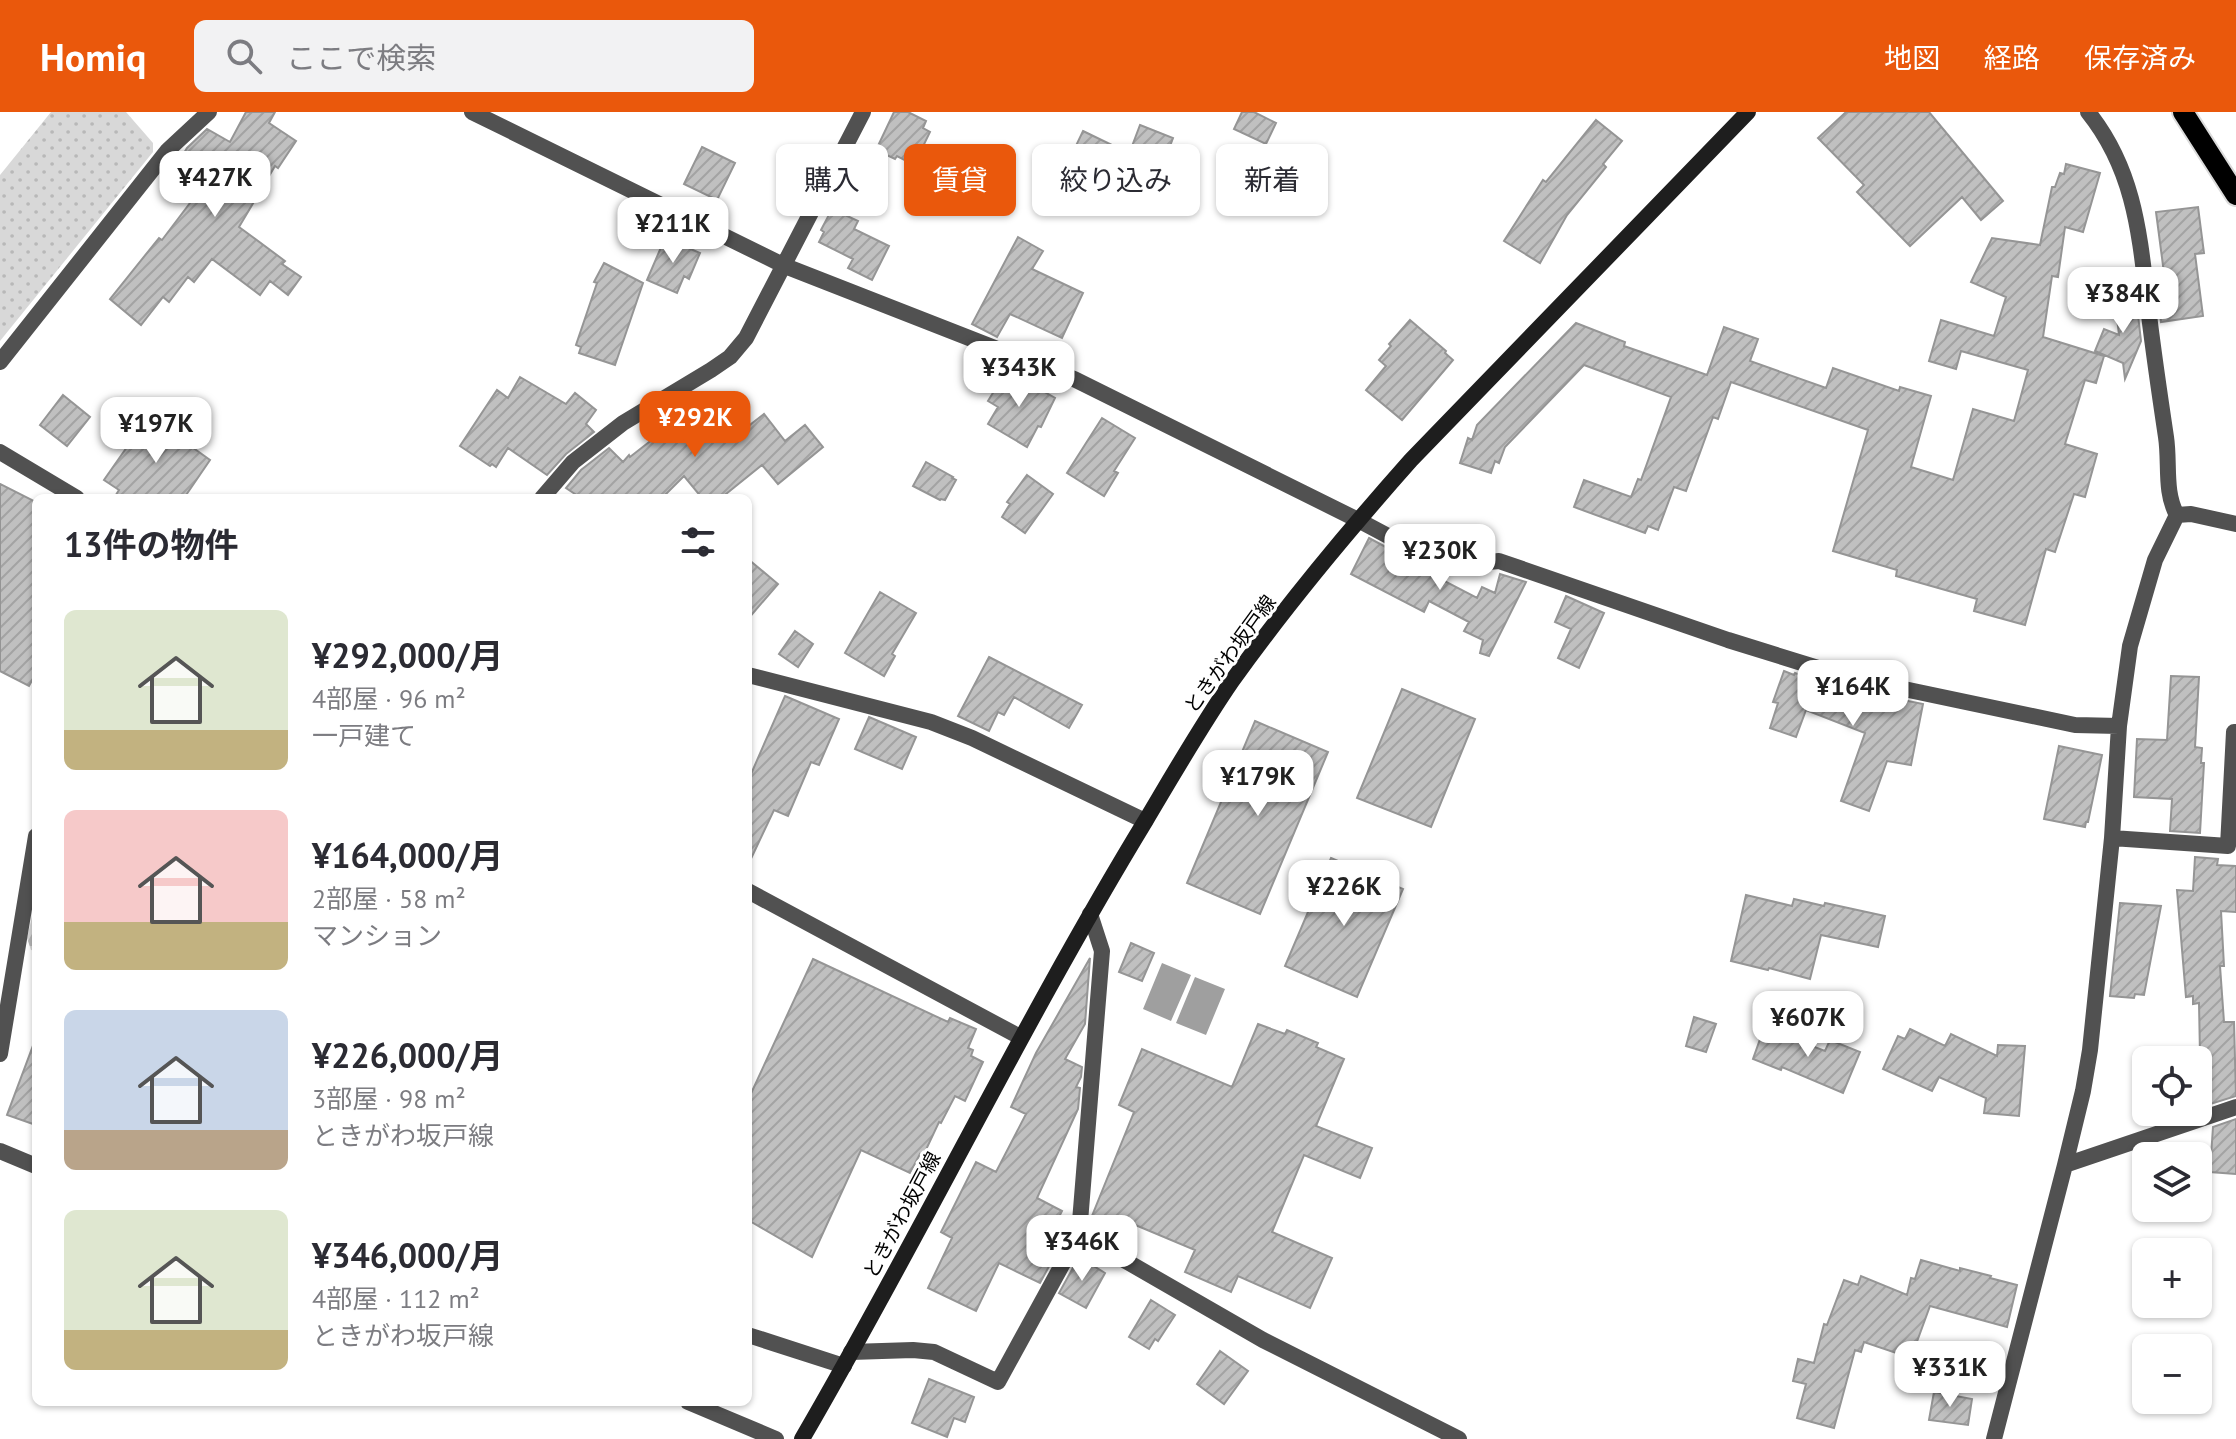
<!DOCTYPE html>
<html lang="ja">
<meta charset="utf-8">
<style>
body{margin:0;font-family:"PT Sans","Noto Sans JP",sans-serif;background:#f2f2f3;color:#2b2b33;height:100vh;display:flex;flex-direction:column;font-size:30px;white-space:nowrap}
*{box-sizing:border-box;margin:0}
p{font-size:26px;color:#7c7c81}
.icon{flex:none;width:44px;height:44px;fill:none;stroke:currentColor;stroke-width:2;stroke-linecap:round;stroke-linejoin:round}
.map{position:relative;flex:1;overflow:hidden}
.side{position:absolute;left:32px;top:382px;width:720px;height:912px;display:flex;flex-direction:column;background:#fff;border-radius:12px;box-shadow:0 2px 6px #0004}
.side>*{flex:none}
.hud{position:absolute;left:776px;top:32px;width:760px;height:72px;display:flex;gap:16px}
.controls{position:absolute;left:2132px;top:934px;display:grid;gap:16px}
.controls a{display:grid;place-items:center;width:80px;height:80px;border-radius:12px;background:#fff;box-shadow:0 2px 6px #0004;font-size:40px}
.price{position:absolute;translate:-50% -68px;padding:0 18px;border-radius:16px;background:#fff;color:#222;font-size:26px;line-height:52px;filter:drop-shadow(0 2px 4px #0008)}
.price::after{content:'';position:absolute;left:50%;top:48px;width:24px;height:18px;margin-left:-12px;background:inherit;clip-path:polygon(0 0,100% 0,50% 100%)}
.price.current{background:#ea580c;color:#fff}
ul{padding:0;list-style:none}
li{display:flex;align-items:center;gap:24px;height:200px;padding:0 32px}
li span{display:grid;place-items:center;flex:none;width:224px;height:160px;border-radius:12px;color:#555}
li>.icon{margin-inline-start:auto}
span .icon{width:96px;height:96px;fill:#fffc;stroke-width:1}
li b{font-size:34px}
h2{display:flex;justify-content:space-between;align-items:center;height:96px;padding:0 32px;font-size:34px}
.pill{padding:0 28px;border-radius:12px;background:#fff;box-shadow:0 2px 6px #0004;font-size:28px;line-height:72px}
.pill.current{background:#ea580c;color:#fff}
header{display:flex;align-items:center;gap:48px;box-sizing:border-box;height:112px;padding:0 40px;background:#ea580c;color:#fff}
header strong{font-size:38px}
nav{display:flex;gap:44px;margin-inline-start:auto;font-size:28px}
.search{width:560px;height:72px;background:#f2f2f3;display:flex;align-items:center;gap:20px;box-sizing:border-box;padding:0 28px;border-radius:12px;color:#7c7c81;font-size:30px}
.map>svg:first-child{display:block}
.grass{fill:url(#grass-dots)}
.forest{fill:url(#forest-firs)}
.water{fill:#9f9f9f}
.building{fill:url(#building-hatch);stroke:#959595;stroke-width:2}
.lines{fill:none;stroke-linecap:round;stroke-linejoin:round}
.primary-casing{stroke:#dbdbdb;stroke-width:24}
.minor{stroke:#515151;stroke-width:16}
.tertiary{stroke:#515151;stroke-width:16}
.secondary{stroke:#1e1e1e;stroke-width:16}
.primary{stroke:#000;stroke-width:20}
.labels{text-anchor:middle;stroke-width:6;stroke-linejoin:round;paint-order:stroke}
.street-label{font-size:20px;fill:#000;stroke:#fff}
</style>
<header>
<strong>Homiq</strong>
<div class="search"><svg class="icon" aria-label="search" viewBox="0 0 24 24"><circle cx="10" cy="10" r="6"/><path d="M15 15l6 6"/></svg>ここで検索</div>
<nav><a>地図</a><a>経路</a><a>保存済み</a></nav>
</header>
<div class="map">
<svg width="2236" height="1327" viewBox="0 0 2236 1327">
<defs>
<pattern id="grass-dots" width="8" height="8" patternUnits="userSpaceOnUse" patternTransform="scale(2)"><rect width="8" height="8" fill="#d8d8d8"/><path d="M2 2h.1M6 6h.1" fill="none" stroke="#b8b8b8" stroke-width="1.8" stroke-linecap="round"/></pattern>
<pattern id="forest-firs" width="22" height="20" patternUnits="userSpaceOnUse" patternTransform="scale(2)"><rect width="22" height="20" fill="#d8d8d8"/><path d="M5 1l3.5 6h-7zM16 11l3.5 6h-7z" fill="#b8b8b8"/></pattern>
<pattern id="building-hatch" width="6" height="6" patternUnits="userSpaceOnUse" patternTransform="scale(2)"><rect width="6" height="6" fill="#c0c0c0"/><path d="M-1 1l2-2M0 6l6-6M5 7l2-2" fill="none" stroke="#a3a3a3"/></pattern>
</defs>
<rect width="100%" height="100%" fill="#fff"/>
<path class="grass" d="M51,0H126L153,31V40L0,229V63Z"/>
<path class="forest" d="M36,788V839L31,838L27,826Z"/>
<path class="water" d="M1162,851L1191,863L1171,909L1143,897Z
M1195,865L1225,877L1206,923L1176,911Z"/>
<path class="building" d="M246,0H275L269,11L296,29L278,56L275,54L239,115L285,149L282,152L301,165L288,183L270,169L260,183L212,147L194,170L188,165L169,190L163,185L141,213L110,187L159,126L162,128L196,83L169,67L187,36L207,17L230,30Z
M894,0H908L926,9L923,16L930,20L914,53L897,44L895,47L876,38Z
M1242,0H1254L1276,11L1266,32L1234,17Z
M1846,0H1929L2003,89L1981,108L1962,85L1910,134L1857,80L1864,73L1818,26Z
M1596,8L1622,29L1603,52L1606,55L1567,103L1540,151L1504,129L1543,68L1546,70Z
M1140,13L1173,26L1164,50L1131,37Z
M1083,19L1114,34L1092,78L1062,63Z
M702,35L735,51L717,88L684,72Z
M2066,52L2100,61L2083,120L2065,115L2058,165L2052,164L2043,225L2104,244L2096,271L2085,268L2065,332L2097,342L2085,385L2074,382L2055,440L2046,437L2025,513L1974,499L1977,487L1896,464L1897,458L1833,439L1868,318L1731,270L1718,307L1713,305L1686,379L1674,375L1658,418L1648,414L1645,421L1574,395L1584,368L1631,385L1638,367L1641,368L1671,285L1584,253L1505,335L1499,351L1495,349L1491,361L1460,351L1468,326L1472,328L1477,313L1576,211L1625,230L1624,234L1707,263L1724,215L1758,227L1750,249L1826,276L1833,256L1899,279L1900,275L1931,284L1911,355L1953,368L1973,297L2014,309L2028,258L1961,239L1956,257L1929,249L1941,208L1994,224L2006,185L1971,170L1992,126L2040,133L2052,75H2055L2060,61L2064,62Z
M2198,95L2204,141L2195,142L2203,204L2161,210L2158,182H2163L2161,162L2164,161L2156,100Z
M832,97L858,109L854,117L889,134L872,168L848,156L853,147L819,130L824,120L821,118Z
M1018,125L1043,139L1032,157L1083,181L1062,226L1010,202L997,225L972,212Z
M665,126L700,141L689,167L684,164L677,181L647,168Z
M604,151L643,171L615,253L579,241L581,235L576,233L597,171L594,170Z
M2136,186L2141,229L2125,267L2123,251L2095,239L2104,217L2119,223L2115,189Z
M1410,208L1446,239L1445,241L1453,248L1402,308L1366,278L1386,254L1379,248L1391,234L1389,232Z
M1004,263L1018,265L1055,286L1041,315L1038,314L1027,335L988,312L998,295L988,289Z
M520,265L566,292L575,281L596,298L586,312L594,320L566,342L547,363L508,336L496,355L492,352L490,354L460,334L497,278L508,286Z
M63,283L90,305L67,334L40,313Z
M682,289L689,298L698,290L729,329L764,302L785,329L805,313L823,335L778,372L762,353L721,386H702L684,364L662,386H581L566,376L581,358L609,336L623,350L629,343L630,345L672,312L664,302Z
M142,304L162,318L164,315L210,348L184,386H114L119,378L104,368L127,335L123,332Z
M1102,306L1135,326L1114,359L1118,361L1104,384L1067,361Z
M926,350L953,365L952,366L956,368L945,388L941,387L940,388L913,374Z
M1027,363L1053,382L1025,421L1002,405L1010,392L1007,390Z
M0,372L36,390V561L29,574L0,559Z
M1369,426L1397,441L1396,444L1477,486L1482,475L1495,481L1500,462L1526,470L1489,544L1480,541L1483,528L1464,519L1469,510L1429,489L1424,500L1351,462Z
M748,447L778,472L748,507Z
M880,480L916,501L892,542L895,544L884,564L845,541Z
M1566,484L1604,501L1579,556L1558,546L1571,517L1555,510Z
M795,519L813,532L798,555L779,542Z
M989,545L1082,593L1069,616L1014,585L1004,603L998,600L989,619L958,604Z
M1784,559L1794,563L1795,561L1833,574V572L1854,578L1887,591L1888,585L1923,592L1911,653L1887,649L1869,699L1841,689L1865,621L1806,598L1796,625L1770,616L1778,591L1773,590Z
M2171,564L2199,565L2195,635L2202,636L2201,651H2204L2200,721L2170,719L2172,687L2134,685L2137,627L2167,628Z
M1402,577L1475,607L1431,715L1357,686Z
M785,584L839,607L819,653L811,650L788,704L774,698L748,753V669Z
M869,605L916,625L902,657L855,637Z
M1255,609L1328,640L1260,802L1187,771Z
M2059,634L2102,643L2088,710H2086L2085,715L2044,707Z
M2195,745L2218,747L2217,753L2236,754V800L2221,799L2224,854H2220L2224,910H2234L2236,984L2201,995L2199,891L2193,892V884L2186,885L2177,778L2193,779Z
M1331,746L1403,777L1357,885L1285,854Z
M1746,783L1792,794L1794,787L1824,794L1825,791L1885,804L1878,835L1821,823L1810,867L1769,856L1768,858L1731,849Z
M2120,791L2161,794L2144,883L2135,882L2134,886L2110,884Z
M1131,831L1154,841L1142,869L1119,860Z
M1090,846L1085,912L1065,947L1082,955L1081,965L1076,975L1080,976L1078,997L1037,1086L1062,1099L1048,1127L1060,1134L1040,1171L999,1151L976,1199L928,1176L952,1126L941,1120L976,1050L996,1060L1026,1002L1011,995L1036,941Z
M813,847L948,910L950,906L976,917L968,936L973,938L971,944L983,950L965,989L955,984L941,1011L939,1010L923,1044L920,1042L910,1061L861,1038L812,1145L748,1108V988Z
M1694,905L1716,912L1706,940L1686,934Z
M1258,912L1285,922L1287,918L1318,931L1316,935L1344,947L1316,1014L1372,1036L1360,1066L1304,1043L1272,1120L1332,1146L1310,1196L1238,1164L1231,1180L1185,1160L1195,1138L1133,1112L1127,1110L1118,1132L1091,1116L1092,1104L1134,1000L1119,993L1142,937L1232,975Z
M1764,916L1825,939L1830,928L1860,940L1843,981L1782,955L1781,958L1753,947Z
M1910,917L1945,934L1951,922L1997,944L1998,933L2025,934L2019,1004L1984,1001L1986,986L1939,965L1932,979L1883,957L1898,924L1905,927Z
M34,931L36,932V1013L7,1003Z
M2236,1007V1062L2210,1060L2213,1015Z
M1079,1145L1105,1161L1086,1196L1059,1181Z
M1921,1148L1960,1159V1156L1991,1164L1990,1166L2017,1173L2007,1215L1930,1194L1911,1246L1864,1230L1861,1240L1855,1238L1834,1316L1797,1306L1806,1272L1793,1269L1798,1247L1814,1251L1824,1212L1827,1213L1844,1168L1858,1173L1861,1164L1907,1183L1911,1166L1915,1167Z
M1151,1188L1175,1203L1158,1229L1155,1227L1149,1237L1129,1225Z
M1220,1239L1248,1259L1224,1292L1197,1272Z
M929,1267L974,1285L965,1310L954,1306L947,1325L912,1311Z
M1934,1280L1972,1287L1968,1313L1929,1308Z"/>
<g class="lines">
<g class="primary-casing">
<path id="primary" d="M2183,0L2236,83"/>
</g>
<path class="minor" d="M472,0L785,154L1074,267L1358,408L1435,449L1457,453L1499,449L1728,528L1847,565L2075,613L2119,614
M2088,0C2137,61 2140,129 2149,203C2154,244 2160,285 2166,325C2170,351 2164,380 2177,403
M0,250L168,38L209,0
M0,340L77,386
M542,386L573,350L623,311L711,258L730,245L746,226L863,0
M2177,403L2191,402L2236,412
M748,563L931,610L972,626L1145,709
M2112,726L2228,734L2234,620H2236
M748,779L1020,925
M0,942L36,724
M2065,1053L2236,995
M1079,1122L1263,1228L1459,1327
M748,1223L844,1254
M851,1240L913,1238L934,1240L998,1270L1079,1122L1102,839L1090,802
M1994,1327L2065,1053L2083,979L2090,938L2112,726L2119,614L2130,534L2155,448L2177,403"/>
<path class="tertiary" d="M0,1039L36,1054
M688,1290L776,1327"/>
<path class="secondary" d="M802,1327C921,1123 1023,910 1146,708C1174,661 1201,614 1232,569C1287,492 1348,419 1411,348L1748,0"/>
<use href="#primary" class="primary"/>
</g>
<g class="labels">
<g class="street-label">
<text transform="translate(1230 542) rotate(-54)" y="7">ときがわ坂戸線</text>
<text transform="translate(902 1103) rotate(-62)" y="7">ときがわ坂戸線</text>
</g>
</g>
</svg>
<div class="controls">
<a><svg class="icon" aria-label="locate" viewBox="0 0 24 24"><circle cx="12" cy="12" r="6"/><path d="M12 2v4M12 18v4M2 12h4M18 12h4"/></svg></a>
<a><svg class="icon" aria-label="layers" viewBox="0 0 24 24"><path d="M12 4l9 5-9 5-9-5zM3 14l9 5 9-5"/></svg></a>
<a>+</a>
<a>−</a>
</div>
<b class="price" style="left:215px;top:107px">¥427K</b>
<b class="price" style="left:673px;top:153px">¥211K</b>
<b class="price" style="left:2123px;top:223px">¥384K</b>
<b class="price" style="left:1019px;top:297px">¥343K</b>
<b class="price current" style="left:695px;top:347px">¥292K</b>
<b class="price" style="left:156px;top:353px">¥197K</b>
<b class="price" style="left:1440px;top:480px">¥230K</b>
<b class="price" style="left:1853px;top:616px">¥164K</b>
<b class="price" style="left:1258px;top:706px">¥179K</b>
<b class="price" style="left:1344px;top:816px">¥226K</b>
<b class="price" style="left:1808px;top:947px">¥607K</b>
<b class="price" style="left:1082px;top:1171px">¥346K</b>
<b class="price" style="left:1950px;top:1297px">¥331K</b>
<div class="hud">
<a class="pill">購入</a>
<a class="pill current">賃貸</a>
<a class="pill">絞り込み</a>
<a class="pill">新着</a>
</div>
<section class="side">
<h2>13件の物件<svg class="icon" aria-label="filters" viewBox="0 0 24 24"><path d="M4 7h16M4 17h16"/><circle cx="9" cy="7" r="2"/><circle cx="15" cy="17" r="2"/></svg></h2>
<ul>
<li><span style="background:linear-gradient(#dfe7d0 75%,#c2b280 0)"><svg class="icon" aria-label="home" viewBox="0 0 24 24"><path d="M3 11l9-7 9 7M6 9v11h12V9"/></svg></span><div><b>¥292,000/月</b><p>4部屋 · 96 m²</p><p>一戸建て</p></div></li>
<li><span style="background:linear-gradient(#f6c9c9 70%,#c2b280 0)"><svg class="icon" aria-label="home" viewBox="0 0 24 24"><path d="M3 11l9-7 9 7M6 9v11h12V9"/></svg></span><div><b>¥164,000/月</b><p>2部屋 · 58 m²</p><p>マンション</p></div></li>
<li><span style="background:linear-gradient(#c9d6e8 75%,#b9a48a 0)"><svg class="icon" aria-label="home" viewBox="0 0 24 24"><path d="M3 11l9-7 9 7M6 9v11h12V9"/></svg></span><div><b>¥226,000/月</b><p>3部屋 · 98 m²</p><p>ときがわ坂戸線</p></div></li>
<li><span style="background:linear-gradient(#dfe7d0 75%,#c2b280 0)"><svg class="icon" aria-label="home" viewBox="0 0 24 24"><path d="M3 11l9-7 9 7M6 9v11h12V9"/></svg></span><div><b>¥346,000/月</b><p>4部屋 · 112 m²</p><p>ときがわ坂戸線</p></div></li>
</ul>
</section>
</div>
